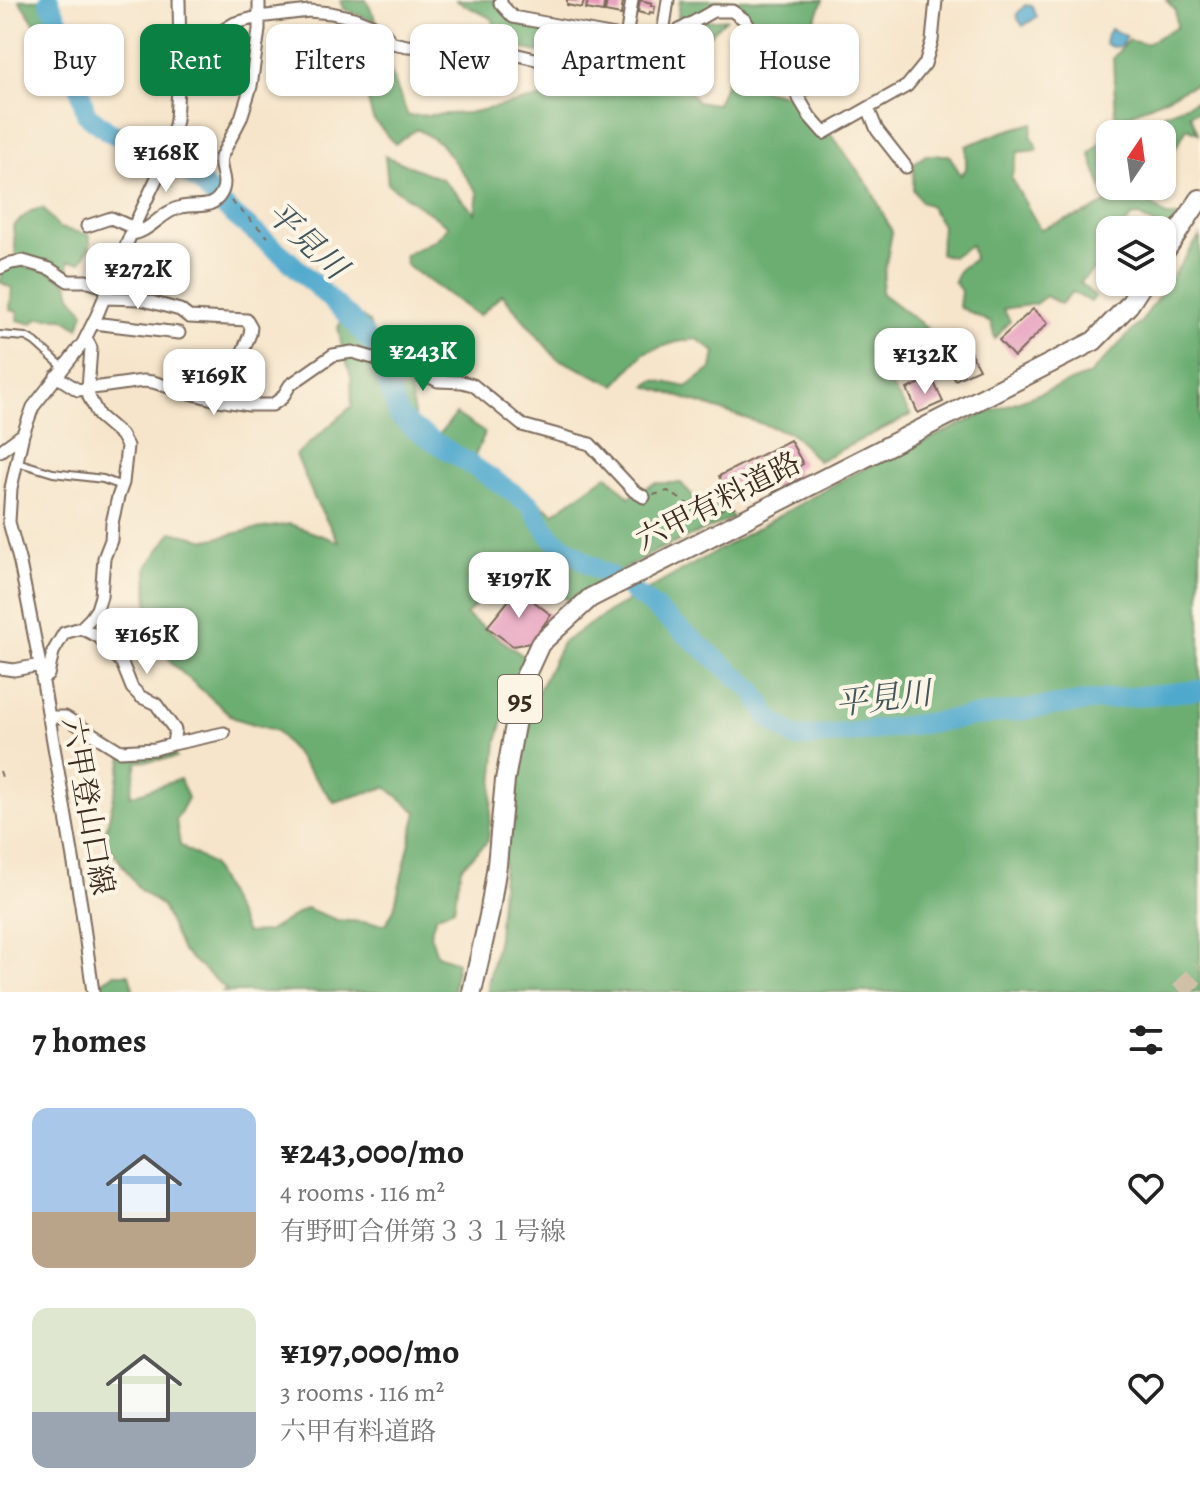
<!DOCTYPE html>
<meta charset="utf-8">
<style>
body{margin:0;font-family:Alegreya,"Noto Serif JP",serif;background:#f6f6f6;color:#222;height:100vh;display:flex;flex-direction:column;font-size:30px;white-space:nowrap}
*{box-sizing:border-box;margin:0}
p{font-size:26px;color:#767676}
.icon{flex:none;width:44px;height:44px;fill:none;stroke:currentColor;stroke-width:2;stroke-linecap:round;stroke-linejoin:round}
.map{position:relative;height:992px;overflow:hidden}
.details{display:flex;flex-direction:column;background:#fff;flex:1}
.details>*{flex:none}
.banner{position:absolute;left:24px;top:24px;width:1152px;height:72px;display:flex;gap:16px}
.needle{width:52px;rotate:13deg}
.controls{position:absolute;left:1096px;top:120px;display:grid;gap:16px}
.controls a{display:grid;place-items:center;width:80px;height:80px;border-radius:16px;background:#fff;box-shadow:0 2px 6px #0004;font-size:40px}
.price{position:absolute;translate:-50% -68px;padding:0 18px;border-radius:16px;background:#fff;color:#222;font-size:26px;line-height:52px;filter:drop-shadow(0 2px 4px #0008)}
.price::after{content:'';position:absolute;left:50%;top:48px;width:24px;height:18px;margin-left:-12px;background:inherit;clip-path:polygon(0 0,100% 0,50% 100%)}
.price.active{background:#0b8043;color:#fff}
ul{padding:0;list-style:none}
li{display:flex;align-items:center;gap:24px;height:200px;padding:0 32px}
li span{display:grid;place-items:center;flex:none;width:224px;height:160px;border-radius:16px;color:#555}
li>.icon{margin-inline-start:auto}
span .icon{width:96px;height:96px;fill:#fffc;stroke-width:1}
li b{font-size:34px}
h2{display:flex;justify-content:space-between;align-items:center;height:96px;padding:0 32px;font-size:34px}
.chip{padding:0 28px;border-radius:16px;background:#fff;box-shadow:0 2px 6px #0004;font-size:28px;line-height:72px}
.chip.active{background:#0b8043;color:#fff}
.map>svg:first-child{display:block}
.forest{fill:#6cae72;stroke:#546c48;stroke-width:2}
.water{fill:#4fa9cd;stroke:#456a76;stroke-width:2}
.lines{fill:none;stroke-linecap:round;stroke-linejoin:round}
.river{stroke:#4fa9cd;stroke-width:20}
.building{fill:#e597bb}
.highway-tunnel{stroke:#d1c0a8;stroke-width:20;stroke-dasharray:20 10;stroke-linecap:butt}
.lane-casing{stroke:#7c6b5b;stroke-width:10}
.street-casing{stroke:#7c6b5b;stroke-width:15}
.primary-casing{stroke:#7c6b5b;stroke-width:22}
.path{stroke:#7c6b5b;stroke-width:2;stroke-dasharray:6 6;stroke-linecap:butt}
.lane{stroke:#fff;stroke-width:6}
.street{stroke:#fff;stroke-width:11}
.primary{stroke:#fff;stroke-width:18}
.labels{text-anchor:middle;stroke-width:8;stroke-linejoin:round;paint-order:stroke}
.shield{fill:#fcf5e5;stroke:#75675a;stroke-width:2}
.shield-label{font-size:28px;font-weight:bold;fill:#3b2a1e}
.street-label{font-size:30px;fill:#3b2a1e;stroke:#fcf5e5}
.water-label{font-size:32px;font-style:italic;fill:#42565b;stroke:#fcf5e5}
</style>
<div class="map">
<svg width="1200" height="992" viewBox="0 0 1200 992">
<rect width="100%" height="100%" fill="#fcf5e5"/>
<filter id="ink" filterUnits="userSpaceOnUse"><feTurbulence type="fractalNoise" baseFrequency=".0125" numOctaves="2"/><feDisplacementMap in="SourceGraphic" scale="16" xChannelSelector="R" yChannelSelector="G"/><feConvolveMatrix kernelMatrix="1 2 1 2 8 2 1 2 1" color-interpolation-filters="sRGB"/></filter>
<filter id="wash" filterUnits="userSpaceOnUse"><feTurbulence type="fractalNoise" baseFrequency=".006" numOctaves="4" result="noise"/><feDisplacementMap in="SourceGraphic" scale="32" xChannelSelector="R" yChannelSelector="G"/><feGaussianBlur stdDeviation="1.8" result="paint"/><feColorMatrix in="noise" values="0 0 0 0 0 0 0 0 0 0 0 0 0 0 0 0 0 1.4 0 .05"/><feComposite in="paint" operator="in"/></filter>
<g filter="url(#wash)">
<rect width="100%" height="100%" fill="#f6e5cb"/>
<path class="forest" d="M19,0H57L67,23L88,34L83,92L59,69L47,34L33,21Z
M341,0H366L377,22L344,9Z
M455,0H496L512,22L574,37L572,51L613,67L600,68L497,42L493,19Z
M680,0H823L805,46L802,92L749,23L728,7L704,11L687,19L678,17Z
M1166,0H1200V82L1116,121L1113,58L1128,40L1146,44L1177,27L1175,10Z
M726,19L674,69L697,102L717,104L746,34L754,53L752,67L764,90L789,96L813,129L832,135L871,189L892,232L881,293L927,328C904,341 892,342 883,369L892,387L911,415L818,461L793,434L646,386L655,380L687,387L712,368L715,352L697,339L677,342L645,352L615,385L556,358L502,294L479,316L406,265L405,255L437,239L448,226L388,184L385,156L442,179L475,213L478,193L440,143L417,129L395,144L373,119L362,80L316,66L309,76L297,55L313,31L349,22L380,35L388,65L408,116L468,113L553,95V72L600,79L629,74L705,21Z
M1200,99V111L1190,114L1198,133L1187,128L1168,161L1162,163V143L1172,135L1161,116Z
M1033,123L1031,135L1038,150L1018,152L1011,178L1040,229L1087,213L1106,203L1101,185L1090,154L1108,135H1110V186H1130L1166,216H1178L1163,240L1161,228L1139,216L1131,217L1125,226L1129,230H1110V256L1080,282L1095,297L1091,302L1072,292L1061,304L1046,296L1035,304L1003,309L1010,321L995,339L991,323L959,307L961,291L954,281L960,269L974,259L971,245L952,257L940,254L942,225L929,205L921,202L913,189L914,163L926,155H949L961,175L966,169V146L1002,132Z
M43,208L59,228L90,235V247L81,262L68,261L69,276L38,261L16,256L13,226L31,211Z
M1200,236V992H488V984L498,937L505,847L523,755L537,694L562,643L605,614L853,474L984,414L1089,375L1141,322Z
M14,265L50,271L68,284L71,295L84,312L79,328L63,318H38L32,324L17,320L18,312L10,309L12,288L0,282L2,268Z
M350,309L369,322L384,363L434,382L410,391L415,420L438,436L456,414L485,433L474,458L554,513L607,475L629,497L655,483H681L702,507H726L733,518L658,550L568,600L529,568L512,567L466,615L525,657L511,691L497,742L488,841L461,868L454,908L436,916L430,934L437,955L457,962L453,992H222L226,989L182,951L162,906L140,890L104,839L124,753L173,752L176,758L137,762L130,796L180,779L188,798L176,820L180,845L212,865L246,933L267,932L306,908L337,920L386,924L394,909L417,812L386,787L334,802L277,731L234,718L171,663L148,612L147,567L172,532L208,540L250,530L290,524L339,542L315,500L296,455L352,406L351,376L342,348L338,327Z
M114,974H129L134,992H97L96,985Z"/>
<path class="water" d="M1025,5L1032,6L1037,17L1023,26L1018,19L1017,14Z
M1111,29L1126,36L1121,46L1112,47L1105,44L1107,34Z"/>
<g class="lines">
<path class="river" d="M49,0L77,63L80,90L86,114L109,132L159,153L176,165L200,182L224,207L285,257L349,317L375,347L399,416L414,429L479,470L530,504L551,537L590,565L613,578
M630,590L646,601L753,690L768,717L796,738L868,731L1081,702L1200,690"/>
</g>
<g id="blocks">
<path class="building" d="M567,0H584L582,8L567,5Z
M588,0H605L603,12L586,9Z
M607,0L623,2L621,15L605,12Z
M640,0L652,3L651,5L655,6L654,13L650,12L649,15L638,12Z
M591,38L617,41L613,60L588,54Z
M1033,309L1048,323L1014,357L999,340Z
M965,342L979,369L955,380L942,354Z
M932,378L943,402L918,413L907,389Z
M790,440L803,464L795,469L800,479L774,492L771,487L763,491L756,480L727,495L719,476Z
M518,589L551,615L530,643L513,646L487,627Z"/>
</g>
</g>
<g filter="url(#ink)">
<use href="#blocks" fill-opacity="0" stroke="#7c6b5b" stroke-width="2"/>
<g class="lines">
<path class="highway-tunnel" d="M1181,992L1200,968"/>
<g class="lane-casing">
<path id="lane" d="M0,335L26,337L35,342L63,367
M17,462L53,473L103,479L122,486"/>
</g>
<g class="street-casing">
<path id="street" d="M501,0L500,3L513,17L626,38L632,0
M662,40L668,0
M180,56L235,23L258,17L309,11L331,13L354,18L379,28L393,43L407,46L489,48L598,74L616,70L662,40L713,11H732L745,20L753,33L765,76L770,83L794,90L810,117L824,133L907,86L925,64L932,41L936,0
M868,108L877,130L906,167
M87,226L111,218L134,228
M132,234C150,232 162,211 181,207C196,203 211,211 221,194C229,180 218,170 221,157L241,118L251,86L259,30V0
M0,268L11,263L23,261L50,269L68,281H86L108,288
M104,298L140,299L180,310L189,317L247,320L251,327L250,334L241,356L229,402
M93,323L179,333
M56,376L78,390L143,381L153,382L182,391L213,399L249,405H272L282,398L290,385L333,355L352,352L416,370L438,381L462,382L473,385L522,425L590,444L634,491L644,497
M0,451L23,434
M81,628L99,637L122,663L132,688L141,697L156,704L175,730L173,744
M0,668L14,670L40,665
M42,679L48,675L53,652L64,633L81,628L91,618L97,609L101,596L104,558L111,540L112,523L118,497L123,483L127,446L121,435L99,416L89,397L88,389L91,348L86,338
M48,717H65L120,751L155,749L173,744L224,733
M93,992L81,905L40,665L20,563L9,522L11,488L23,434L33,407L83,343L97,315L136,222L169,152L176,120L180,56L179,0"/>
</g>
<g class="primary-casing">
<path id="primary" d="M1162,256L1200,199
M472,992L489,916L497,865L505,780L523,681L540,644L590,598L1094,341L1129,305L1144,282"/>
</g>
<path class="path" d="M231,201L268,237
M653,495L668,491L701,513L735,507
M0,771L2,777"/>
<use href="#lane" class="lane"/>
<use href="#street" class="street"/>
<use href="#primary" class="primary"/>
</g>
</g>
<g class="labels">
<rect class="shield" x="498" y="675" width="44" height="48" rx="6"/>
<g class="shield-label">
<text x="520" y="709">95</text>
</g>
<g class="street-label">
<text transform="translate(718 501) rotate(-27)" y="10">六甲有料道路</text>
<text transform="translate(88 806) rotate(80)" y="10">六甲登山口線</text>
</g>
<g class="water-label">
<text transform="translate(307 240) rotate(43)" y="11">平見川</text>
<text transform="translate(883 698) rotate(-7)" y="11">平見川</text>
</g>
</g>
</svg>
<div class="controls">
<a><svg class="needle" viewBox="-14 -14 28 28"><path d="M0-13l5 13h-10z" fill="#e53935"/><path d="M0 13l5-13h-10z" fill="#767676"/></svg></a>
<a><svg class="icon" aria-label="layers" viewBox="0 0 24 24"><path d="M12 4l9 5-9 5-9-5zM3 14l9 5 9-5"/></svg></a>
</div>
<b class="price" style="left:166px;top:194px">¥168K</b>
<b class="price" style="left:138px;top:311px">¥272K</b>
<b class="price active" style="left:423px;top:393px">¥243K</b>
<b class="price" style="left:925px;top:396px">¥132K</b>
<b class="price" style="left:214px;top:417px">¥169K</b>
<b class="price" style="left:519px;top:620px">¥197K</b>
<b class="price" style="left:147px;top:676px">¥165K</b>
<div class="banner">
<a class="chip">Buy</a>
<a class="chip active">Rent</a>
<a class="chip">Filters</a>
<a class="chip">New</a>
<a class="chip">Apartment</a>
<a class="chip">House</a>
</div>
</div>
<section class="details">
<h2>7 homes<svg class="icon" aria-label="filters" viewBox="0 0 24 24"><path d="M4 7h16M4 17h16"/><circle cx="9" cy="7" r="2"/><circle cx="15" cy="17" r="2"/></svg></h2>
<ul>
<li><span style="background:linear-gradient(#a9c7e8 65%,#b9a48a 0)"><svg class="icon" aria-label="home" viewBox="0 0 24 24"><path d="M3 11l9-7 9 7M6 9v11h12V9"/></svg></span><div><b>¥243,000/mo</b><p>4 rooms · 116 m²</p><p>有野町合併第３３１号線</p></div><svg class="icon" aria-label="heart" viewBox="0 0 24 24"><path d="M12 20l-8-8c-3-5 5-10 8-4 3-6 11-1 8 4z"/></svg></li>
<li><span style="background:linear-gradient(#dfe7d0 65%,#9aa5b1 0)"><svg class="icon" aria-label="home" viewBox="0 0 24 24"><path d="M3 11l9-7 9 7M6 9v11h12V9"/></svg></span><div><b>¥197,000/mo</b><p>3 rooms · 116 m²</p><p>六甲有料道路</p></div><svg class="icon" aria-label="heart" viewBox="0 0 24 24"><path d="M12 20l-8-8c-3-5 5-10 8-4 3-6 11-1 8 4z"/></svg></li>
</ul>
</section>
